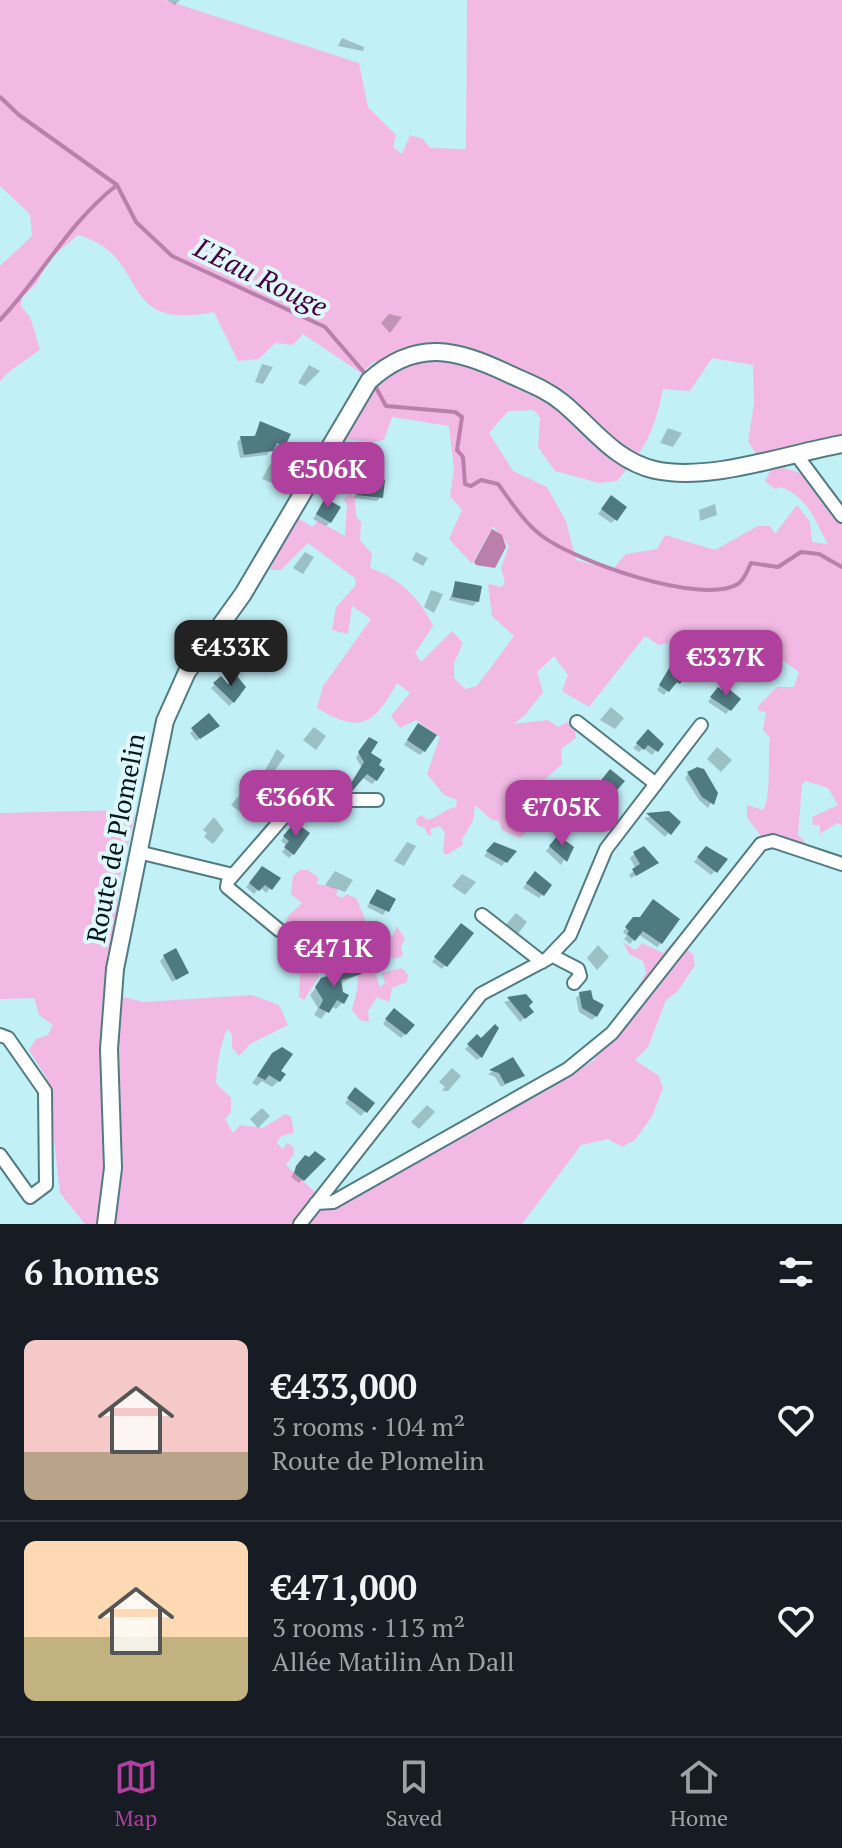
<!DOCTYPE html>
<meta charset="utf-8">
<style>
body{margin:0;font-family:"PT Serif",serif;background:#20242c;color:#f1f3f6;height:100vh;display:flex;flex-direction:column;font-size:30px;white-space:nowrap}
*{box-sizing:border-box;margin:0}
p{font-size:26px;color:#9ea1a6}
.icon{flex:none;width:44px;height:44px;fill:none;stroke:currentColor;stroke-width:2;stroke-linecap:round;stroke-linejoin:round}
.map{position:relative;height:1224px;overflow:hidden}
.panel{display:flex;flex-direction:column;background:#171b24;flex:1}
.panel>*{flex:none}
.price{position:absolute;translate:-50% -68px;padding:0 18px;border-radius:16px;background:#b0409d;color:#fff;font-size:26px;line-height:52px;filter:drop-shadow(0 2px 4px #0008)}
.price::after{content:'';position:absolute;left:50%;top:48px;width:24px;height:18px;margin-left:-12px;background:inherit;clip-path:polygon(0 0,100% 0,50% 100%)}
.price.on{background:#222;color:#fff}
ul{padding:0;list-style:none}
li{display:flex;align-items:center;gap:24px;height:200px;padding:0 24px}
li+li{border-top:2px solid #363941}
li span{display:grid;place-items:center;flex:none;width:224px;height:160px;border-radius:12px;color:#555}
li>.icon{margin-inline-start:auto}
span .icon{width:96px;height:96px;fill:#fffc;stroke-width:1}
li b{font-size:34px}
h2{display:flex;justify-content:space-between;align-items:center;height:96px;padding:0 24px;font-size:34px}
.tabs{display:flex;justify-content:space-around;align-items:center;height:112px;border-top:2px solid #363941;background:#171b24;font-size:22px;color:#9ea1a6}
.tabs a{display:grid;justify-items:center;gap:4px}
.tabs .on{color:#b0409d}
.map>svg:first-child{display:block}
.green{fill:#f2b9e4}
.water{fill:#ba7fac}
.shadow{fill:#0003}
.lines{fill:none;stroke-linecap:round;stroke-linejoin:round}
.stream{stroke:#ba7fac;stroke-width:4}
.building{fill:#4f7a80}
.street-casing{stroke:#507b81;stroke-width:16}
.secondary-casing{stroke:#507b81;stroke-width:20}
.street{stroke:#fff;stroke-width:12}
.secondary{stroke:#fff;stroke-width:16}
.labels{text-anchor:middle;stroke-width:8;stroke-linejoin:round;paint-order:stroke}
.street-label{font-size:26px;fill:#061719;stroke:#def9fd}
.water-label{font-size:28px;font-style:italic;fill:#4a0040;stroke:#def9fd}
</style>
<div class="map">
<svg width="842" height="1224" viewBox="0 0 842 1224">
<rect width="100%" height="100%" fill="#c2f0f7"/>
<path class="green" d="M0,0H165L359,63L368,107L396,135L393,147L402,154L410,135L423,139L430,148L466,149L467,0H842V451C812,452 785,448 756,454L748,441L754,404L753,365L712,358L690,391L663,389C654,433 646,447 617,481L599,483L555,471L538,447L540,418L534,410L508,411L489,433L513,471L547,487L566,521L576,560L612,570L626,554L657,549L665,535L715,550L758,526H770L775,534L797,505L810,522L812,542L828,544C814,520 810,500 782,487L775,489L765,481L773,465L804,474L842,523V825L837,823L820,834V825H813L812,817L838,805L828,788L806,781L802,784L798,835L807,844L805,847L763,839L747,817V805L763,810C772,796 767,757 770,738L763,730L766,712L759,711L758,706L777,687H794L799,672L763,647L752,646L763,663L754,672L749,669L730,676L710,664L701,674L691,655L673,642L659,645L645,636L589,707L562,691L568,675L554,656L537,672L543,692L525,715L513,724L548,720L558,727L567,722L574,724L576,738L561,749L562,764L539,785L533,779L529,784L532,788L525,808L529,812L525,834L520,838L502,830L499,821L492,820L475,805L473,821L462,839L463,845L446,855L443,852L445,833L440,826L430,829L432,835H428L425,828L417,825L416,819L421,815L428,820C439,817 444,809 456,807L457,800L444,795L427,774L440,737L416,720L400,728L391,716L410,693L397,683C374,725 360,734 317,708L323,686L371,619L352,606L348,634L332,630L336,607L356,585L355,578L308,543L281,570H270L295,516L312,527L318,521L345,536L347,505L343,498L351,494L355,497L356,516L361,522L360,540L372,554L370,568C399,578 420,598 433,626L415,653L421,662L452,631L463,643L454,663V678L465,689L477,686L514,636L492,616L488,584L502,587L505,582L501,568L509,546L493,526L472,564L449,539L462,510L450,496L454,469L449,426L392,417L384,440L373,442L345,439C348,415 368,390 388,378L375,361L361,373L303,334L293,345L275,343L259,359L238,361L214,312C113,332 153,256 78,235L48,260L37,283L22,297L21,306L30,317L40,349C27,361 9,368 0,382V266L32,236L30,214L0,186Z
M128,810L135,817L121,870L108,993L143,1002L252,995L279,1005L288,1025L250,1044L239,1056L232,1048V1034L227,1029C220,1046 217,1063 216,1083L231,1098V1112L225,1119L233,1133L240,1125L263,1128L285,1114L291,1116L294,1133L281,1136L277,1143L283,1149L287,1143L293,1147L294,1154L286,1165L332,1208L546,1091L594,1060L646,973L643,961L629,954L623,942L635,950L642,943L663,953L674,941L693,954L695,965L677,992L666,1000L648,1047L635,1060L659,1076L663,1088L652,1116L635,1140L622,1147L608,1139L581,1145L522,1224H85L60,1193L47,1079L29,1050L36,1039L48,1035L53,1025L39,1015L34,998L0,999V813Z
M300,870H308L319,878L316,884L334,887L338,890L336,895L342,898L347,894L357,899L372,938L382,941L388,934L393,936L397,926L405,939L401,946L403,956L393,959L387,953L375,956L373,967L380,987L385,983L382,973L402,968L408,975L407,982L392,988L389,1002L377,997L368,1011L369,1022L360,1020L352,1010C356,993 363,977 352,961L364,939L360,933L348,955L320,964L318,978L304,1000L299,997L300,971L283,930L288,916L302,903L291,894L293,876Z"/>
<path class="water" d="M492,529L502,535L506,547L495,568L476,565L474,562Z"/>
<path class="shadow" d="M167,0H180L175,5Z
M342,38L364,47L363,51L338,46Z
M389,314L402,317L390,333L381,323Z
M262,364L273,367L263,384L255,382Z
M309,365L320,371L305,386L298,383Z
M261,424L283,445L279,449L273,446L267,455L240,458L237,442L241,438H253Z
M668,428L682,433L673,447L660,443Z
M270,464L288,471L279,486L262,479Z
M360,479L381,497L377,501L354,498Z
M325,501L330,522L326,526L313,519Z
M607,502L615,520L611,523L598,514Z
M715,504L717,515L700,521L699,510Z
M305,552L314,557L303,574L293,568Z
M416,552L428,558L423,566L412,560Z
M456,583L477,602L473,606L449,600Z
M431,590L443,594L434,613L424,607Z
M668,671L678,672L686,680L672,685L664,695L657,690Z
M221,679L241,695L229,706L211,688Z
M715,693L738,700L726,714L708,702Z
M611,707L624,718L615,729L600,720Z
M209,716L214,729L196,741L190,733Z
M314,727L326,736L316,750L303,740Z
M415,729L424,751L420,755L404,745Z
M648,732L661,744L652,755L643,748L639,752L633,748Z
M365,743L376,780L372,784L363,778L350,794L345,792L362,768L356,758Z
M717,747L732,760L721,772L707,759Z
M277,749L285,756L270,777L264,772Z
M688,774L716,793L708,808L699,800L685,778Z
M606,776L622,781L607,799L595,789Z
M245,789L253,796L240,812L231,805Z
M583,806L599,812L585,830L572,820Z
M668,813L678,822L665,837L644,818Z
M214,817L224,830L213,844L204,837L207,833L203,830Z
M291,828L293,854L289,858L282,852L287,846L281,841Z
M554,841L571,848L561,865L546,851Z
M407,842L416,846L404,866L394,861Z
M494,844L514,851L502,866L484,856Z
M706,848L715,871L711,875L694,862Z
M634,854L657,863L631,878L629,875L636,869L630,858Z
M335,871L353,880L345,892L325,885Z
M259,872L278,879L266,893L260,887L254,894L246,887Z
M462,874L476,882L465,895L452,886Z
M531,877L543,894L539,898L523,888Z
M377,892L393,900L383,915L367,907Z
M516,913L527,922L517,935L504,927Z
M634,919L661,943L657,947L638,934L630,944L624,939L627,936L623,932Z
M458,929L471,933L442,969L432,962Z
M598,945L609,957L597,970L587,958Z
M164,957L186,973L172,982L160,961Z
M358,975L340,984L342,1003L336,1009L331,1006L321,1019L314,1015L318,1008L310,995L322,980Z
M580,994L596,1016L592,1020L579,1012L576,998Z
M525,996L531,1012L520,1022L504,1002Z
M390,1014L405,1034L401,1038L383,1024Z
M477,1037L481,1057L477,1060L465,1049Z
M273,1055L279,1081L272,1087L262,1081L257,1086L252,1083Z
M512,1060L522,1076L501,1087L495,1077L488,1074Z
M452,1068L461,1076L448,1091H442L445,1087L439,1082Z
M352,1094L372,1103L361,1116L345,1103Z
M427,1105L435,1112L419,1129L411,1122Z
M262,1108L270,1116L258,1128L250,1119Z
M323,1160L299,1183L291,1177L301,1161Z"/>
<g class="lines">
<path class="stream" d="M0,97L19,115L117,185L136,222L172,256L325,327L368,377
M0,320C42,276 68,223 117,185
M374,384L386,406L455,412L462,417L457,450L463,457L465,484L471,486L481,480L498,484C512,503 524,522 542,536C575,561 701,606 738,584C745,579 747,571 751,563L778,567L801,552L819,554L842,567"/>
</g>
<path class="building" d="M260,421L291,434L285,446L277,443L273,451L244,455L240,436H255Z
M359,477L385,480L383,498L357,495Z
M611,495L627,507L617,521L601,509Z
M325,498L341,507L331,523L316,514Z
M455,581L482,586L479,602L452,597Z
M671,665L678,670L694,666L691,669L695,672L687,681L684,678L680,684L677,682L669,692L659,685Z
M221,676L228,684L237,676L246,687L234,703L213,683Z
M718,687L725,692L728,688L741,699L731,711L710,697Z
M209,713L220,726L200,739L191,728Z
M418,723L437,735L425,752L407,740Z
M648,729L664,744L658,752L648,745L644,750L636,743Z
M369,737L378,742L371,753L382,760L379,765L385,769L377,781L367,774L352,791L348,788L364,762L358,752Z
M697,767L704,769L718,793L714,805L702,797L687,772Z
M610,769L625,781L612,796L598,784Z
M587,799L602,812L590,827L575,815Z
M669,811L681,822L671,835L646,813Z
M295,822L310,833L294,855L284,847L289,841L283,836Z
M558,835L574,847L567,862L549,846Z
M494,842L517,851L507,863L486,851Z
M644,846L659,863L636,876L632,869L640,864L633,852Z
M706,846L728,859L717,873L697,857Z
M262,866L281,878L272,890L265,885L259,891L249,883Z
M535,871L552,885L544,896L526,883Z
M377,889L396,899L389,912L369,903Z
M653,899L680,919L662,944L643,931L635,941L627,934L629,931L625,927L633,917H640Z
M461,923L474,933L447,967L434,957Z
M176,948L189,973L176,980L163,955Z
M351,968L362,974L341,980L343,992L349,995L344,1004L337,1000L329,1013L319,1008L323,1000L315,987L321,978Z
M591,990L593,999L604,1005L597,1017L582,1008L579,992Z
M526,994L533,1002L529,1006L534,1012L525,1019L507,997Z
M394,1008L415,1025L406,1035L385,1019Z
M495,1024L499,1028L482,1058L467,1044L477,1034L481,1038Z
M282,1047L293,1054L281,1071L286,1074L280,1082L269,1075L265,1080L257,1076L272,1053Z
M513,1057L525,1076L505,1084L499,1073L489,1070Z
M355,1087L375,1103L367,1113L347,1098Z
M315,1151L326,1159L304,1181L294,1173L296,1166L305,1155L309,1157Z"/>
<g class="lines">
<g class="street-casing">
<path id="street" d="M795,453L842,516
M577,722L656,784
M138,852L233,875
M482,915L542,962
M279,930L227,887L228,881L307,790L324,788L350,800H377
M551,955L578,969L580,976L574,983
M0,1035L8,1038L45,1091L46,1185L30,1197L0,1155
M316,1203L333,1202L568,1069L612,1033L761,844L773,841L842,864
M300,1224L481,994L547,959L570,935L606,849L701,725"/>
</g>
<g class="secondary-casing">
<path id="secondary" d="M106,1224L113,1168L109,1049L115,969L165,721L187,672L243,594L369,381C416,338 457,349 509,374C528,383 546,389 563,403C593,428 615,461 655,470C711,482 786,454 842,444"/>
</g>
<use href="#street" class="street"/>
<use href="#secondary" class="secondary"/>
</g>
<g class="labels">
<g class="street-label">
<text transform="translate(116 838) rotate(-79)" y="9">Route de Plomelin</text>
</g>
<g class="water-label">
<text transform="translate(261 277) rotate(26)" y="10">L'Eau Rouge</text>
</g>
</g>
</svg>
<b class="price" style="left:328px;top:510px">€506K</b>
<b class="price on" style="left:231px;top:688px">€433K</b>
<b class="price" style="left:726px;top:698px">€337K</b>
<b class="price" style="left:296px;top:838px">€366K</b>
<b class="price" style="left:562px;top:848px">€705K</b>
<b class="price" style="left:334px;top:989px">€471K</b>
</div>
<section class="panel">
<h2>6 homes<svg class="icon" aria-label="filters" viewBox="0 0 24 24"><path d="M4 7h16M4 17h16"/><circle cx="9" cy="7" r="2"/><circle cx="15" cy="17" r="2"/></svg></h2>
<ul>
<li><span style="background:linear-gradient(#f6c9c9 70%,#b9a48a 0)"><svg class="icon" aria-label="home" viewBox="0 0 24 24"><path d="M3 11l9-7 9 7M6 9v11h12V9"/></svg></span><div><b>€433,000</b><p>3 rooms · 104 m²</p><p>Route de Plomelin</p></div><svg class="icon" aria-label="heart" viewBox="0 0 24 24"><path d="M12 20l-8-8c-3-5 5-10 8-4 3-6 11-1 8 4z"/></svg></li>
<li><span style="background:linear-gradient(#ffd9b3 60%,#c2b280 0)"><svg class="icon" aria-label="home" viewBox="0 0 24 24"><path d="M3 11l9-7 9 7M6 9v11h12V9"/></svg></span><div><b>€471,000</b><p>3 rooms · 113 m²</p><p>Allée Matilin An Dall</p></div><svg class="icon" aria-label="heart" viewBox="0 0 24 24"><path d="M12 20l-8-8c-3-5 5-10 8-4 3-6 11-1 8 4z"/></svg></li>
</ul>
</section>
<nav class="tabs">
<a class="on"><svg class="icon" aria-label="map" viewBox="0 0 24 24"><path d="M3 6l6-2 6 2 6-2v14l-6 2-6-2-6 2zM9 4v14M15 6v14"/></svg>Map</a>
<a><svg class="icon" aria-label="saved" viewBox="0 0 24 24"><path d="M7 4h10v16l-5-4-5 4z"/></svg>Saved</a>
<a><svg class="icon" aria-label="home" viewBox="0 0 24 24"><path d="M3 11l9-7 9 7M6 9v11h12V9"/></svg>Home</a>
</nav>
